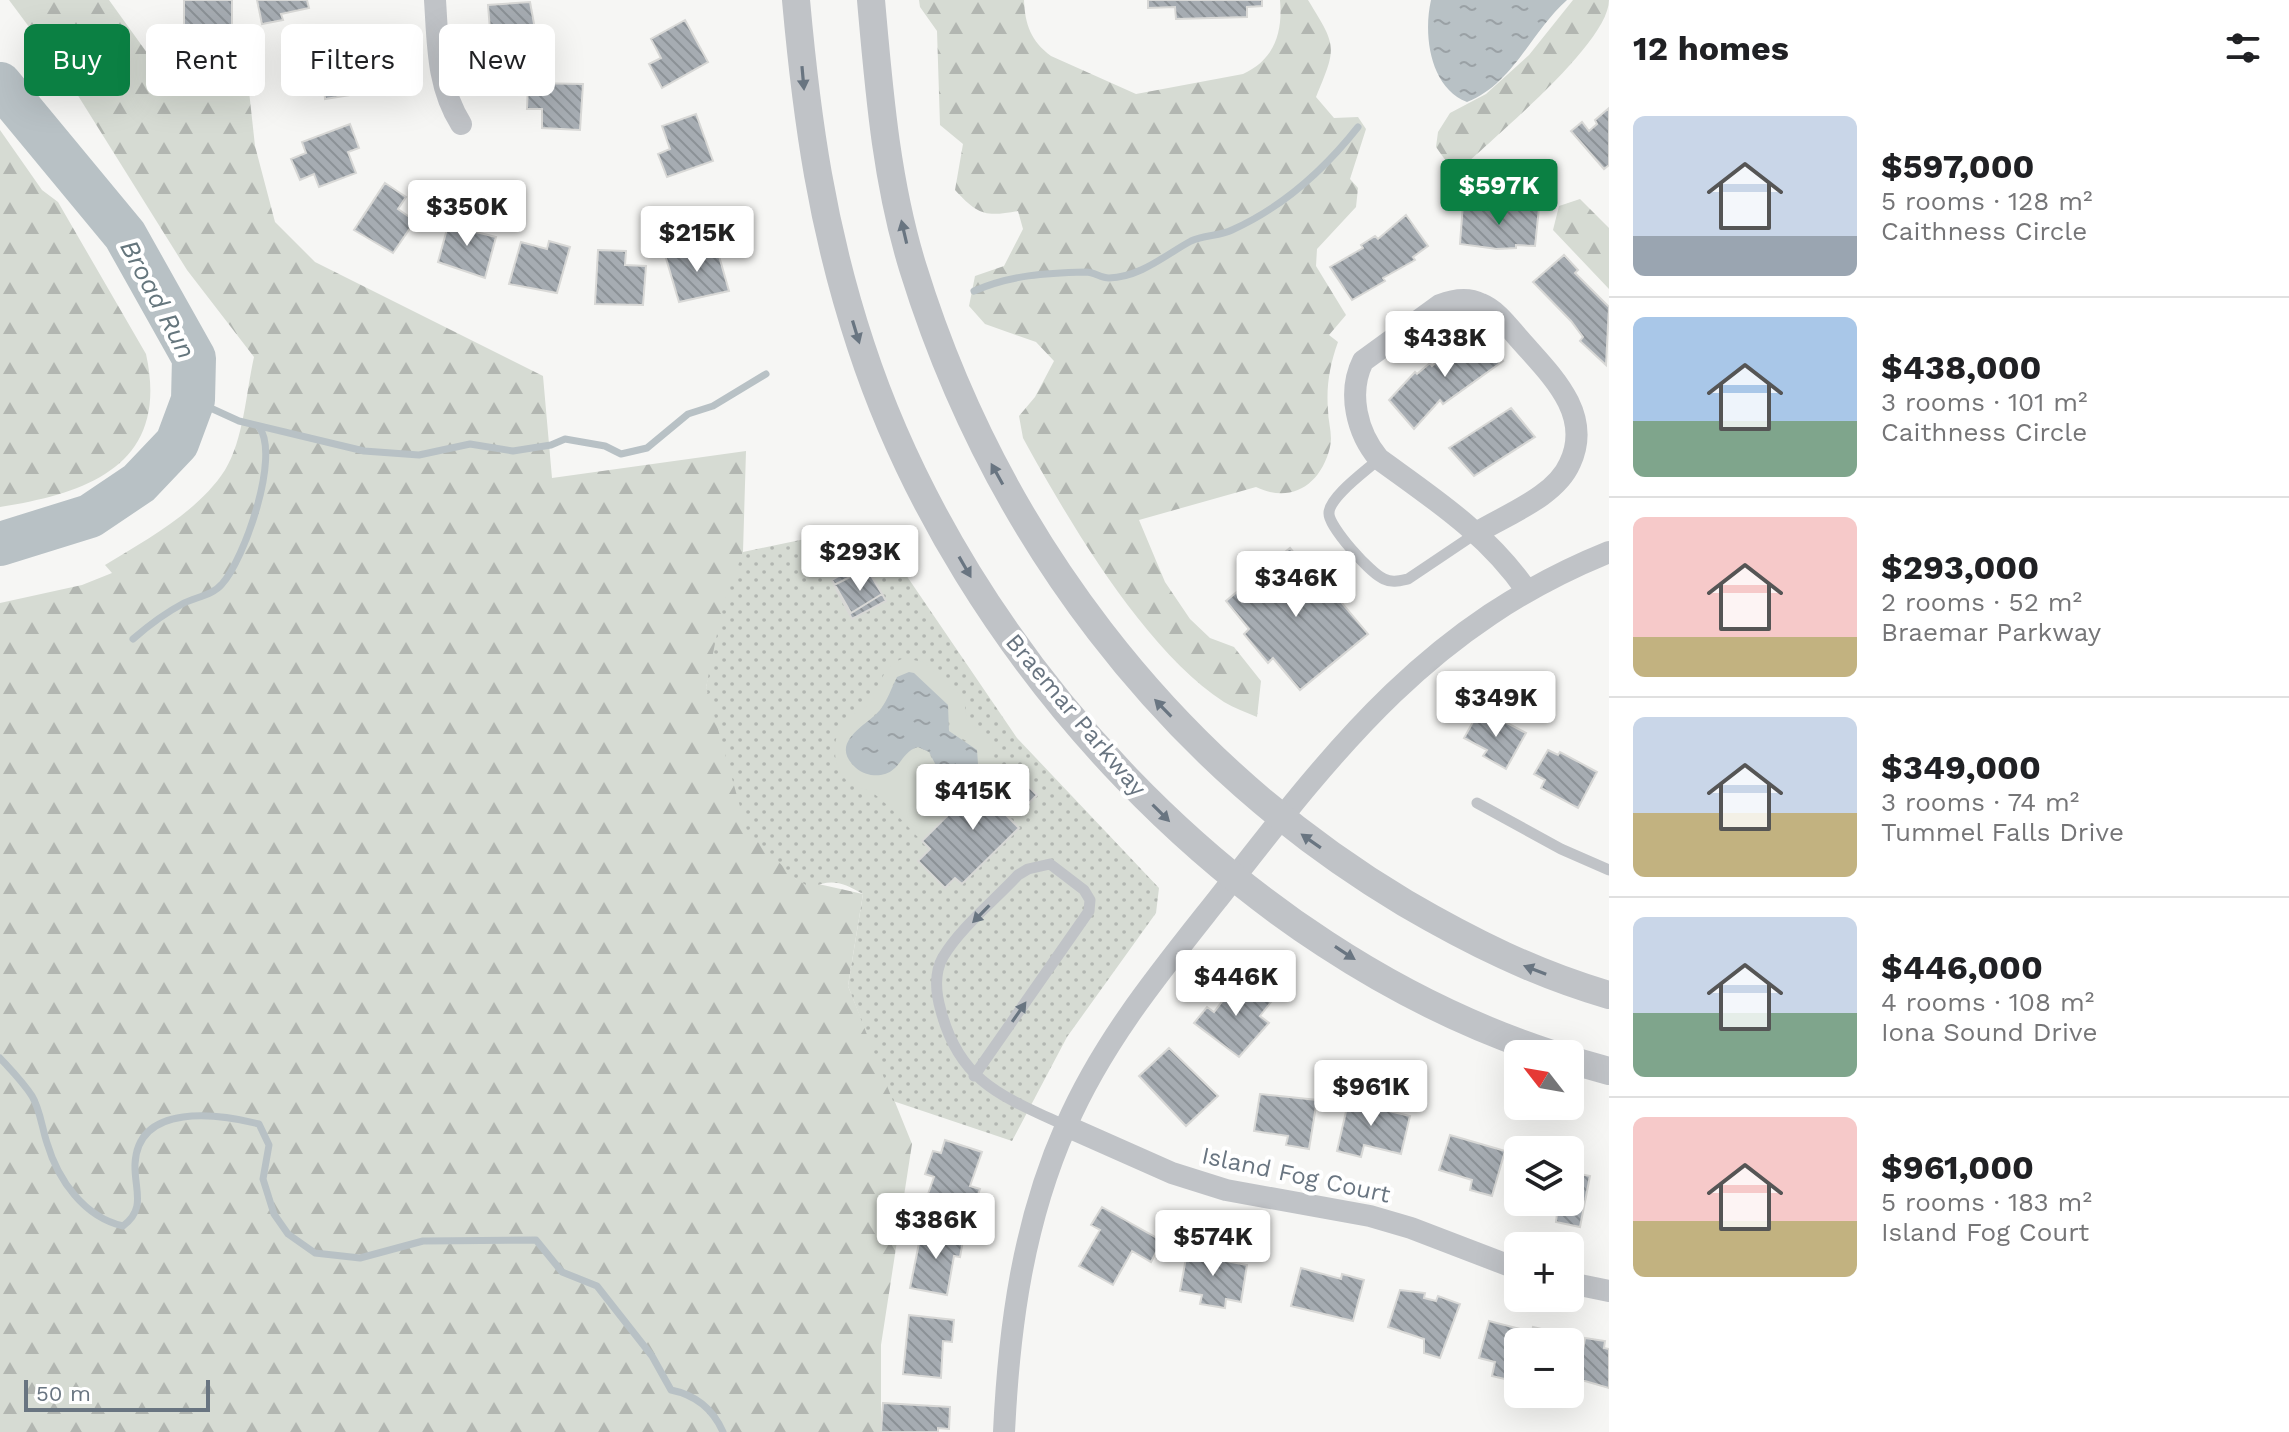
<!DOCTYPE html>
<meta charset="utf-8">
<style>
body{margin:0;font-family:"Work Sans",sans-serif;background:#f2f2f2;color:#202124;height:100vh;display:flex;flex-direction:column;font-size:30px;white-space:nowrap}
*{box-sizing:border-box;margin:0}
p{font-size:26px;color:#757577}
.icon{flex:none;width:44px;height:44px;fill:none;stroke:currentColor;stroke-width:2;stroke-linecap:round;stroke-linejoin:round}
.map{position:relative;flex:1;overflow:hidden}
.sheet{display:flex;flex-direction:column;background:#fff;width:680px}
.sheet>*{flex:none}
.hud{position:absolute;left:24px;top:24px;width:760px;height:72px;display:flex;gap:16px}
.needle{width:52px;rotate:301deg}
.fabs{position:absolute;left:1504px;top:1040px;display:grid;gap:16px}
.fabs a{display:grid;place-items:center;width:80px;height:80px;border-radius:12px;background:#fff;box-shadow:0 8px 32px #0002;font-size:40px}
.scale{position:absolute;left:24px;bottom:20px;width:186px;box-sizing:border-box;padding-left:8px;border:4px solid #697581;border-top:0;font-size:22px;line-height:28px;white-space:nowrap;color:#697581;-webkit-text-stroke:6px #fff;paint-order:stroke}
.price{position:absolute;translate:-50% -68px;padding:0 18px;border-radius:8px;background:#fff;color:#222;font-size:26px;line-height:52px;filter:drop-shadow(0 2px 4px #0008)}
.price::after{content:'';position:absolute;left:50%;top:48px;width:24px;height:18px;margin-left:-12px;background:inherit;clip-path:polygon(0 0,100% 0,50% 100%)}
.price.current{background:#0b8043;color:#fff}
ul{padding:0;list-style:none}
li{display:flex;align-items:center;gap:24px;height:200px;padding:0 24px}
li+li{border-top:2px solid #e0e0e0}
li span{display:grid;place-items:center;flex:none;width:224px;height:160px;border-radius:12px;color:#555}
li>.icon{margin-inline-start:auto}
span .icon{width:96px;height:96px;fill:#fffc;stroke-width:1}
li b{font-size:34px}
h2{display:flex;justify-content:space-between;align-items:center;height:96px;padding:0 24px;font-size:34px}
.tag{padding:0 28px;border-radius:12px;background:#fff;box-shadow:0 8px 32px #0002;font-size:28px;line-height:72px}
.tag.current{background:#0b8043;color:#fff}
main{display:flex;flex:1;min-height:0}
.map>svg:first-child{display:block}
.forest{fill:url(#forest-firs)}
.park{fill:url(#park-dots)}
.pitch{fill:#d6dbd3;fill-rule:evenodd}
.water{fill:url(#water-ripples)}
.lines{fill:none;stroke-linecap:round;stroke-linejoin:round}
.stream{stroke:#b8c1c5;stroke-width:7}
.river{stroke:#b8c1c5;stroke-width:44}
.building{fill:url(#building-back-hatch);stroke:#d8d8d6;stroke-width:2}
.service{stroke:#c0c3c7;stroke-width:11}
.minor{stroke:#c0c3c7;stroke-width:22}
.tertiary{stroke:#c0c3c7;stroke-width:28}
.oneway{fill:#697581}
.labels{text-anchor:middle;stroke-width:8;stroke-linejoin:round;paint-order:stroke}
.street-label{font-size:24px;fill:#697581;stroke:#fff}
.water-label{font-size:26px;font-style:italic;fill:#65767d;stroke:#fff}
</style>
<main>
<div class="map">
<svg width="1609" height="1432" viewBox="0 0 1609 1432">
<defs>
<pattern id="forest-firs" width="22" height="20" patternUnits="userSpaceOnUse" patternTransform="scale(2)"><rect width="22" height="20" fill="#d6dbd3"/><path d="M5 1l3.5 6h-7zM16 11l3.5 6h-7z" fill="#b2b6b1"/></pattern>
<pattern id="park-dots" width="8" height="8" patternUnits="userSpaceOnUse" patternTransform="scale(2)"><rect width="8" height="8" fill="#d6dbd3"/><path d="M2 2h.1M6 6h.1" fill="none" stroke="#b2b6b1" stroke-width="1.8" stroke-linecap="round"/></pattern>
<pattern id="water-ripples" width="26" height="14" patternUnits="userSpaceOnUse" patternTransform="scale(2)"><rect width="26" height="14" fill="#b8c1c5"/><path d="M2 4q2-2 4 0t4 0M15 11q2-2 4 0t4 0" fill="none" stroke="#9aa1a5"/></pattern>
<pattern id="building-back-hatch" width="6" height="6" patternUnits="userSpaceOnUse" patternTransform="scale(2)"><rect width="6" height="6" fill="#a6acb2"/><path d="M-1 5l2 2M0 0l6 6M5-1l2 2" fill="none" stroke="#8b9196"/></pattern>
</defs>
<rect width="100%" height="100%" fill="#f6f6f4"/>
<path class="forest" d="M9,0H109L173,89L248,82L255,146L275,222L315,262L543,376L552,478L746,451L743,552L706,687L796,879L863,894L848,986L912,1144L881,1345V1432H0V603L82,585L112,573L105,565C146,540 198,512 225,470C244,439 246,392 254,357L187,270L67,78Z
M919,0H1024C1025,25 1031,41 1051,56L1136,94L1243,74C1274,60 1283,33 1280,0H1308C1337,47 1337,46 1316,97L1334,118L1358,117L1366,129L1350,179L1358,188L1356,207L1317,249L1316,266L1346,315L1329,335L1338,342C1330,364 1326,386 1328,410C1328,422 1333,435 1330,447C1321,485 1291,504 1256,487L1139,520L1165,582L1190,619L1210,638L1234,647L1261,681L1257,717C1246,712 1234,708 1224,702C1145,651 1068,520 1023,438L1019,416L1035,397L1054,361L1036,342L985,324L969,306L975,276L1004,266L1023,229L1018,211C985,217 978,215 955,190L963,144L940,125L937,31L920,7Z
M1573,0H1609C1609,43 1496,135 1462,168L1448,164L1436,147L1438,132L1450,113L1486,94L1529,55Z
M0,130L42,190L58,202L146,354C170,463 91,493 0,507Z
M1580,199L1609,228V289L1553,230L1559,206Z"/>
<path class="park" d="M872,525L1017,738L1159,888L1156,913L1067,1037L1012,1141L893,1101L848,986L863,894C843,883 832,878 811,888L796,879L747,831L706,687L723,605L743,552Z"/>
<path class="pitch" d="M904,658L923,662L964,699L967,720C995,745 993,734 994,774L984,773L981,788L977,785L922,841C906,826 891,806 873,793C867,788 858,789 851,784C832,771 830,739 844,723C850,714 861,711 869,704C886,690 874,669 904,658ZM894,683L950,715L949,731L968,742L971,775L960,780L935,767L929,752L918,747C904,751 904,762 894,769C878,782 857,774 849,756L860,725L880,710Z"/>
<path class="water" d="M1431,0H1567C1531,32 1513,84 1467,102C1430,88 1423,35 1431,0Z
M909,672L914,673L948,705L949,731L977,750L978,764L966,778L942,777L929,752L918,747C902,751 901,769 885,774C876,777 864,775 856,768C827,742 868,725 880,710C888,699 891,689 897,677Z"/>
<g class="lines">
<path class="stream" d="M974,291C1011,275 1045,273 1086,272C1094,272 1101,278 1109,278C1141,277 1165,255 1191,241C1204,235 1220,236 1232,230C1283,207 1324,170 1358,127
M193,400L239,421L364,451L419,455L470,444L513,451L551,445L565,439L605,446L621,454L647,448L688,414L713,406L766,374
M133,639C149,625 165,613 184,603C196,597 213,595 222,584C244,560 281,455 259,427
M0,1058C11,1070 23,1082 32,1096C40,1109 42,1128 47,1143C58,1180 84,1217 123,1226C147,1208 134,1189 135,1164C138,1102 219,1114 259,1124L269,1145L263,1179L274,1214L288,1234L315,1253L360,1258L423,1241L536,1240L562,1272L597,1286L652,1356L671,1390C696,1395 713,1409 723,1432"/>
<path class="river" d="M0,84L125,235L194,358L193,400L177,443L139,483L90,516L0,544"/>
</g>
<path class="building" d="M184,0H232V28L184,27Z
M257,0H307L309,8L281,14L283,20L262,24Z
M1148,0H1262V6L1247,7V17L1176,19L1175,7L1148,8Z
M530,2L539,51L501,54L499,29L490,30L488,5Z
M685,20L708,62L662,88L649,64L661,58L651,39Z
M364,43L367,66L359,67L363,93L325,99L321,49Z
M528,83L583,84L580,130L542,128V109H527Z
M1609,108V165L1604,169L1571,131L1582,122L1589,131L1597,124L1595,120Z
M696,114L713,161L667,177L658,154L670,149L662,126Z
M350,124L359,148L348,152L356,173L319,187L314,174L300,180L291,159L306,153L302,142Z
M385,183L406,197L398,209L415,221L393,253L354,230Z
M1463,204L1500,210H1518L1519,206L1539,208L1535,246L1516,245V248L1497,249L1460,244Z
M1406,215L1428,246L1413,257L1415,260L1383,278L1385,281L1352,300L1330,267L1363,248L1361,245L1375,236L1378,239Z
M450,218L475,224L472,231L496,237L485,278L438,262Z
M549,241L570,247L557,293L509,284L521,242L547,249Z
M689,248L692,256L717,249L729,291L679,302L665,255Z
M598,250L626,251L625,265L646,266L643,305L595,304Z
M1564,255L1578,270L1575,273L1609,307L1606,365L1580,341L1583,337L1571,321L1533,282Z
M1478,331L1503,361L1443,404L1440,400L1414,429L1389,400L1415,372L1417,374L1430,363L1432,366L1447,353L1450,356Z
M1511,408L1535,437L1474,476L1449,448Z
M1290,548L1312,575L1316,572L1368,634L1300,690L1273,658L1268,663L1244,634L1249,629L1226,601Z
M863,562L882,594L851,613L832,580Z
M868,568L886,601L852,619L834,585Z
M1478,713L1490,719L1492,715L1526,733L1506,769L1483,756L1487,750L1464,738Z
M1548,750L1558,755L1560,752L1597,772L1578,808L1541,788L1545,780L1534,774Z
M1017,775L1037,795L1025,807L1019,802L1006,815L1019,828L962,884L955,878L945,888L918,861L930,849L922,841L978,785L992,800Z
M1240,978L1271,1002L1260,1016L1269,1023L1239,1057L1194,1023L1207,1007L1214,1012Z
M1169,1048L1218,1096L1186,1126L1139,1076Z
M1378,1082L1393,1087L1389,1102L1373,1097Z
M1260,1094L1317,1100L1309,1149L1286,1145L1288,1136L1254,1131Z
M1350,1094L1373,1100L1372,1107L1410,1116L1401,1154L1364,1145L1361,1157L1337,1151Z
M1450,1135L1505,1151L1492,1196L1470,1190L1472,1180L1439,1170Z
M945,1140L982,1152L970,1186L980,1189L972,1212L927,1197L934,1177L925,1174L933,1151L941,1153Z
M1570,1172L1590,1176L1580,1227L1556,1222L1557,1213L1521,1205L1522,1202H1570Z
M1102,1207L1162,1241L1151,1262L1132,1251L1113,1285L1079,1266L1100,1230L1091,1225Z
M922,1228L964,1235L960,1257L954,1256L947,1295L910,1288Z
M1188,1247L1211,1251L1210,1258L1247,1265L1241,1302L1226,1299L1225,1308L1200,1304L1202,1295L1180,1291Z
M1301,1268L1341,1279L1342,1274L1364,1280L1353,1321L1291,1306Z
M1400,1290L1425,1293L1424,1298L1436,1301L1438,1296L1460,1304L1440,1358L1424,1353V1339L1388,1327Z
M909,1315L954,1320L952,1342L943,1341L941,1378L903,1374Z
M1489,1321L1532,1332L1533,1327L1558,1333L1555,1342H1518V1370L1512,1368L1509,1380L1492,1376L1495,1362L1479,1358Z
M1585,1338L1605,1341L1604,1348L1609,1349V1388L1578,1379Z
M883,1403L950,1407L949,1429L938,1428V1432H881Z"/>
<g class="lines">
<path class="service" d="M1379,459C1367,470 1329,497 1329,513C1328,526 1371,574 1384,579C1392,583 1399,581 1408,579L1478,532
M1477,803L1561,849L1609,870
M974,1076L1089,911L1090,900L1084,890L1050,864L1028,869L1018,875C994,901 961,927 943,957C934,973 936,994 941,1011C960,1083 1004,1097 1066,1126"/>
<path class="minor" d="M435,0C438,44 437,86 461,124
M1478,532C1508,514 1556,496 1570,463C1593,414 1551,375 1521,341C1509,328 1498,311 1481,304C1467,297 1453,300 1440,305L1363,361C1347,393 1357,433 1379,459C1434,499 1488,534 1527,591
M1066,1126L1172,1173L1226,1190L1370,1216L1411,1228L1518,1269
M1570,1283L1609,1291
M1004,1432C1009,1327 1023,1223 1066,1126C1103,1041 1160,972 1217,900C1333,751 1428,625 1609,552"/>
<path class="tertiary" d="M796,0C807,122 822,228 861,346C963,657 1237,952 1552,1054
M871,0C879,90 886,181 913,268C995,533 1166,760 1405,903C1470,941 1536,974 1609,995
M1570,1060L1609,1071"/>
</g>
<defs><path id="oneway-solid" d="M-6-.8H1V-3.2L6.5 0L1 3.2V.8H-6Z" transform="scale(2)"/></defs>
<g class="oneway">
<use href="#oneway-solid" transform="translate(803 78) rotate(85)"/>
<use href="#oneway-solid" transform="translate(904 232) rotate(-103)"/>
<use href="#oneway-solid" transform="translate(856 332) rotate(73)"/>
<use href="#oneway-solid" transform="translate(997 474) rotate(-119)"/>
<use href="#oneway-solid" transform="translate(965 567) rotate(60)"/>
<use href="#oneway-solid" transform="translate(1163 708) rotate(-134)"/>
<use href="#oneway-solid" transform="translate(1161 813) rotate(45)"/>
<use href="#oneway-solid" transform="translate(1311 841) rotate(-145)"/>
<use href="#oneway-solid" transform="translate(981 914) rotate(134)"/>
<use href="#oneway-solid" transform="translate(1345 953) rotate(33)"/>
<use href="#oneway-solid" transform="translate(1535 970) rotate(-159)"/>
<use href="#oneway-solid" transform="translate(1019 1012) rotate(-55)"/>
</g>
<g class="labels">
<g class="street-label">
<text transform="translate(1076 715) rotate(50)" y="8">Braemar Parkway</text>
<text transform="translate(1296 1175) rotate(12)" y="8">Island Fog Court</text>
</g>
<g class="water-label">
<text transform="translate(158 299) rotate(62)" y="9">Broad Run</text>
</g>
</g>
</svg>
<div class="fabs">
<a><svg class="needle" viewBox="-14 -14 28 28"><path d="M0-13l5 13h-10z" fill="#e53935"/><path d="M0 13l5-13h-10z" fill="#757577"/></svg></a>
<a><svg class="icon" aria-label="layers" viewBox="0 0 24 24"><path d="M12 4l9 5-9 5-9-5zM3 14l9 5 9-5"/></svg></a>
<a>+</a>
<a>−</a>
</div>
<div class="scale">50 m</div>
<b class="price current" style="left:1499px;top:227px">$597K</b>
<b class="price" style="left:467px;top:248px">$350K</b>
<b class="price" style="left:697px;top:274px">$215K</b>
<b class="price" style="left:1445px;top:379px">$438K</b>
<b class="price" style="left:860px;top:593px">$293K</b>
<b class="price" style="left:1296px;top:619px">$346K</b>
<b class="price" style="left:1496px;top:739px">$349K</b>
<b class="price" style="left:973px;top:832px">$415K</b>
<b class="price" style="left:1236px;top:1018px">$446K</b>
<b class="price" style="left:1371px;top:1128px">$961K</b>
<b class="price" style="left:936px;top:1261px">$386K</b>
<b class="price" style="left:1213px;top:1278px">$574K</b>
<div class="hud">
<a class="tag current">Buy</a>
<a class="tag">Rent</a>
<a class="tag">Filters</a>
<a class="tag">New</a>
</div>
</div>
<section class="sheet">
<h2>12 homes<svg class="icon" aria-label="filters" viewBox="0 0 24 24"><path d="M4 7h16M4 17h16"/><circle cx="9" cy="7" r="2"/><circle cx="15" cy="17" r="2"/></svg></h2>
<ul>
<li><span style="background:linear-gradient(#c9d6e8 75%,#9aa5b1 0)"><svg class="icon" aria-label="home" viewBox="0 0 24 24"><path d="M3 11l9-7 9 7M6 9v11h12V9"/></svg></span><div><b>$597,000</b><p>5 rooms · 128 m²</p><p>Caithness Circle</p></div></li>
<li><span style="background:linear-gradient(#a9c7e8 65%,#7fa58c 0)"><svg class="icon" aria-label="home" viewBox="0 0 24 24"><path d="M3 11l9-7 9 7M6 9v11h12V9"/></svg></span><div><b>$438,000</b><p>3 rooms · 101 m²</p><p>Caithness Circle</p></div></li>
<li><span style="background:linear-gradient(#f6c9c9 75%,#c2b280 0)"><svg class="icon" aria-label="home" viewBox="0 0 24 24"><path d="M3 11l9-7 9 7M6 9v11h12V9"/></svg></span><div><b>$293,000</b><p>2 rooms · 52 m²</p><p>Braemar Parkway</p></div></li>
<li><span style="background:linear-gradient(#c9d6e8 60%,#c2b280 0)"><svg class="icon" aria-label="home" viewBox="0 0 24 24"><path d="M3 11l9-7 9 7M6 9v11h12V9"/></svg></span><div><b>$349,000</b><p>3 rooms · 74 m²</p><p>Tummel Falls Drive</p></div></li>
<li><span style="background:linear-gradient(#c9d6e8 60%,#7fa58c 0)"><svg class="icon" aria-label="home" viewBox="0 0 24 24"><path d="M3 11l9-7 9 7M6 9v11h12V9"/></svg></span><div><b>$446,000</b><p>4 rooms · 108 m²</p><p>Iona Sound Drive</p></div></li>
<li><span style="background:linear-gradient(#f6c9c9 65%,#c2b280 0)"><svg class="icon" aria-label="home" viewBox="0 0 24 24"><path d="M3 11l9-7 9 7M6 9v11h12V9"/></svg></span><div><b>$961,000</b><p>5 rooms · 183 m²</p><p>Island Fog Court</p></div></li>
</ul>
</section>
</main>
